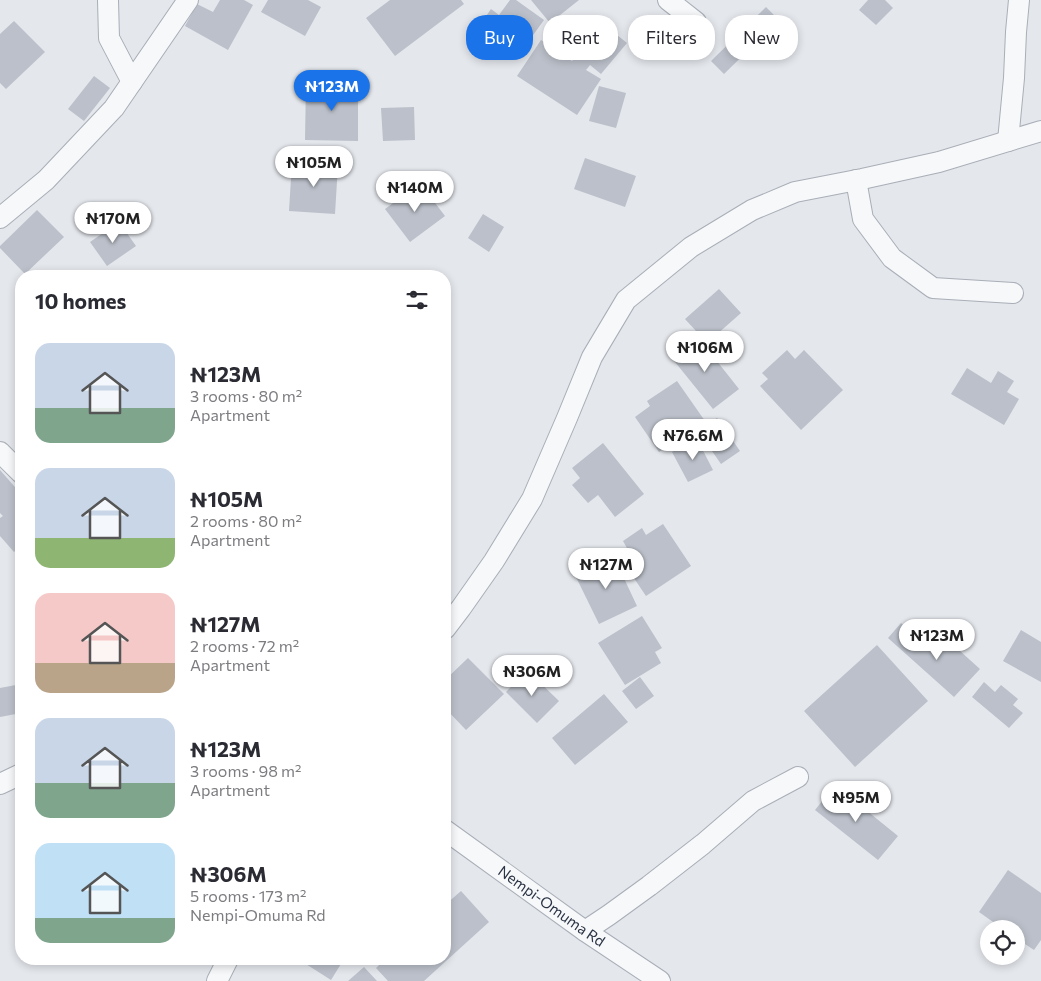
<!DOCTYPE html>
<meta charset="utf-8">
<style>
body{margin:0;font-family:Commissioner,sans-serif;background:#f7f7f7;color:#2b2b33;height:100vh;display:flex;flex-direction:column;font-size:19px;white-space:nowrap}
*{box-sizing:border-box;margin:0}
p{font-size:16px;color:#7c7c81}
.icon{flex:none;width:28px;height:28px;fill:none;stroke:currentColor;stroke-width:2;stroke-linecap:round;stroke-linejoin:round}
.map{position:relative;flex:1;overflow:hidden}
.details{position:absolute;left:15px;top:270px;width:436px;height:695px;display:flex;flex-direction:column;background:#fff;border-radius:20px;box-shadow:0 2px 8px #0003}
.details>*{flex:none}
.top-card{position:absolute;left:466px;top:15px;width:475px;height:45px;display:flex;gap:10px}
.buttons{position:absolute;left:980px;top:920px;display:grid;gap:10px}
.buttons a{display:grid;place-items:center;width:45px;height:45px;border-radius:50%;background:#fff;box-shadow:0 2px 8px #0003;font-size:25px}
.price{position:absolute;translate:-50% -42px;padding:0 11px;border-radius:18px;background:#fff;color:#222;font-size:16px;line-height:32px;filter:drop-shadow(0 1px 2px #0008)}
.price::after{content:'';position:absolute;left:50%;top:30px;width:15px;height:11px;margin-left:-8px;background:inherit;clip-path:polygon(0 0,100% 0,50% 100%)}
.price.on{background:#1a73e8;color:#fff}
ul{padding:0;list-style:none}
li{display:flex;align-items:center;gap:15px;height:125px;padding:0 20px}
li span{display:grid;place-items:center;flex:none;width:140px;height:100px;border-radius:15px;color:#555}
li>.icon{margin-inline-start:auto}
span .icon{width:60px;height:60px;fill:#fffc;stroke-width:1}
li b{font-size:21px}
h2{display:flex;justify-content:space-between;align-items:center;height:60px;padding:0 20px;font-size:21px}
.tag{padding:0 18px;border-radius:20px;background:#fff;box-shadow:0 2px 8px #0003;font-size:18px;line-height:45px}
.tag.on{background:#1a73e8;color:#fff}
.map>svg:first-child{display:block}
.building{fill:#bbc0ca}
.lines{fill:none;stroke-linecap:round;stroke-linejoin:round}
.minor-casing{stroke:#a9aeb7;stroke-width:22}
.minor{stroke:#f7f8fa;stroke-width:20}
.labels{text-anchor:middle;stroke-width:4.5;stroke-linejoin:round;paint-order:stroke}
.street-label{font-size:15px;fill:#2b3445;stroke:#f4f6f9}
</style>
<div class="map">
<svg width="1041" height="981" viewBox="0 0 1041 981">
<rect width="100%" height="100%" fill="#e4e7ec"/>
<path class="building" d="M220,0H244L253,5L228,50L185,26L197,4L213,12Z
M268,0H308L321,7L305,36L261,12Z
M390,0H461L464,4L395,56L366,18Z
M510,0H516L544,20L515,60L485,38L492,29L482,22L491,9L499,15Z
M531,0H579L550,23Z
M868,0H885L893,8L876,25L859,10Z
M766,7L779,20L724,74L711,61Z
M597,19L627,43L601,74L590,65L586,70L601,79L577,115L517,76L541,40L572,61L577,55L571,50Z
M14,21L45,52L6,89L0,83V34Z
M94,76L110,88L84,121L68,109Z
M306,82L358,83V141L305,140Z
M599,86L626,93L616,128L589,121Z
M414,107L415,140L383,141L381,108Z
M585,158L636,176L625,207L574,189Z
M292,162L338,165L335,214L289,211Z
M420,183L445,216L410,242L385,209Z
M37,210L64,237L25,274L0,248V246Z
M483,214L504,227L489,252L468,238Z
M119,222L136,246L107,266L90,242Z
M719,289L741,313L707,343L685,319Z
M697,336L739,389L713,409L671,357Z
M787,350L795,359L804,350L843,390L801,430L760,386L768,379L762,373Z
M967,368L991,383L998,371L1014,381L1007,392L1019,399L1004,425L951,394Z
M677,381L705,421L659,452L635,417L650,406L647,401Z
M717,418L740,451L721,464L698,431Z
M697,439L713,470L688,482L672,452Z
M603,443L644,494L615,517L598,495L588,503L572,485L580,478L572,468Z
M0,470L21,494V546L14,552L0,536V518L3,516L0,513Z
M663,524L691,566L646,596L619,556L628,550L623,541L642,528L646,535Z
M614,557L637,606L599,624L575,575Z
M642,616L662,648L655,652L661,663L625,685L598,643Z
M901,623L937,656L950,642L980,669L954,697L888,638Z
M1021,630L1041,642V682L1003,661Z
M877,645L928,701L855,767L804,711Z
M468,658L504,694L466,730L445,708V680Z
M527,670L559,701L537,723L506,692Z
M640,677L654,696L636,709L622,691Z
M984,682L995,692L1001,685L1018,699L1013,705L1023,713L1009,728L972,697Z
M21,684V713L0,717V688Z
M604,694L628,722L575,765L552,738Z
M835,785L898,836L878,860L815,810Z
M1008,870L1041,893V940L1034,950L1016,938V929H1003L979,912Z
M461,891L489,922L424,981H388L376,968L385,959H445V905Z
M298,959H344L331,980Z
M364,967L377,981H348Z"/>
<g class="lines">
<g class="minor-casing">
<g id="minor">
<path d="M108,0L109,38L132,82"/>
<path d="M668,0L696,22"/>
<path d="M1008,141L1014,78L1016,32L1019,0"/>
<path d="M856,180L863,219L892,258L933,288L1013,293"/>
<path d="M0,218L46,180L114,108L188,0"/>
<path d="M0,452L21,473"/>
<path d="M445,629L461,608L494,561L532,499L567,418L592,357L626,300L691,247L752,210L795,192L862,179L939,162L1041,131"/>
<path d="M0,784L21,774"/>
<path id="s1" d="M445,830L585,931L660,981"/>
<path d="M585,931L609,915L649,886L703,844L753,801L798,777"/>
<path d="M217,981L228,959"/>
</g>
</g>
<use href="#minor" class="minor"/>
</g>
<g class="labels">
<g class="street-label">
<text dy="5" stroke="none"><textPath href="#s1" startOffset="131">Nempi-Omuma Rd</textPath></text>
</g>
</g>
</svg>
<div class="buttons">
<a><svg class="icon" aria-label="locate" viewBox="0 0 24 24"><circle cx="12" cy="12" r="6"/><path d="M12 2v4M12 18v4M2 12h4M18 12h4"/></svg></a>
</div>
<b class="price on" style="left:332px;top:112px">₦123M</b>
<b class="price" style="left:314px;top:188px">₦105M</b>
<b class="price" style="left:415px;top:213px">₦140M</b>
<b class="price" style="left:113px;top:244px">₦170M</b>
<b class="price" style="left:705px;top:373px">₦106M</b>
<b class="price" style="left:693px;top:461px">₦76.6M</b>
<b class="price" style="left:606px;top:590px">₦127M</b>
<b class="price" style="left:937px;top:661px">₦123M</b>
<b class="price" style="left:532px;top:697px">₦306M</b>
<b class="price" style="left:856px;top:823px">₦95M</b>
<div class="top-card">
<a class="tag on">Buy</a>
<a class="tag">Rent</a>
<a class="tag">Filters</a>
<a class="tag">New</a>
</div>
<section class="details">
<h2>10 homes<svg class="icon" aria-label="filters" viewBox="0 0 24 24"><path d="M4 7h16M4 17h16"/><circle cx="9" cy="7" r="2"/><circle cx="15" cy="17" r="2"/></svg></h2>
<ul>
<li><span style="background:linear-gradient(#c9d6e8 65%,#7fa58c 0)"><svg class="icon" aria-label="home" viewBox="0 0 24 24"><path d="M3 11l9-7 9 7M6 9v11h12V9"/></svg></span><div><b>₦123M</b><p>3 rooms · 80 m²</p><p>Apartment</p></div></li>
<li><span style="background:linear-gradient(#c9d6e8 70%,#8fb573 0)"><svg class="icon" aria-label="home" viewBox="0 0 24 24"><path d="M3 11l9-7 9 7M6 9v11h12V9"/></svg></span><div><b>₦105M</b><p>2 rooms · 80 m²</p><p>Apartment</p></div></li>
<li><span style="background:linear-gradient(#f6c9c9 70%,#b9a48a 0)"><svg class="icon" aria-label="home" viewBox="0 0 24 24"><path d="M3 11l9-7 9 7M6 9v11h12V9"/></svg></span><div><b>₦127M</b><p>2 rooms · 72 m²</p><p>Apartment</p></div></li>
<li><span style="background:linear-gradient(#c9d6e8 65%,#7fa58c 0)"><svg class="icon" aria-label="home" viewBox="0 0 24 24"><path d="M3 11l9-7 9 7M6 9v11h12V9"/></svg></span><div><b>₦123M</b><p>3 rooms · 98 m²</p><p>Apartment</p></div></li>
<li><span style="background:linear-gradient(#bfe0f5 75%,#7fa58c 0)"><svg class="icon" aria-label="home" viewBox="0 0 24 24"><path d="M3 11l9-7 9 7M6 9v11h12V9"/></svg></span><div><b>₦306M</b><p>5 rooms · 173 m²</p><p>Nempi-Omuma Rd</p></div></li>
</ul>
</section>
</div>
